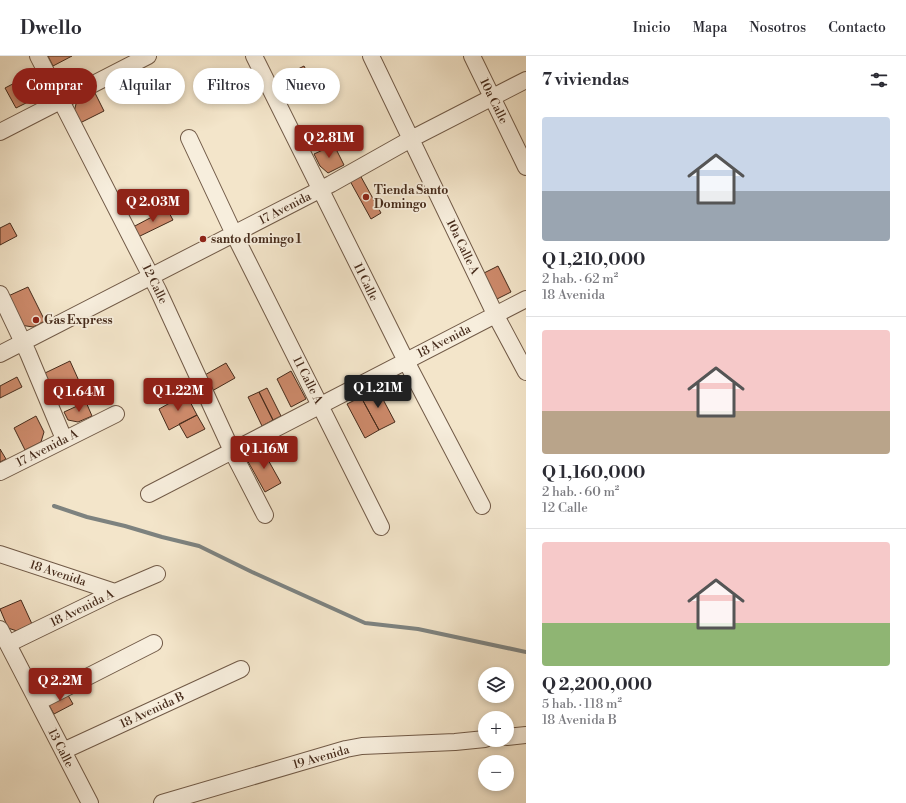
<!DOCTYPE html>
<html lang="es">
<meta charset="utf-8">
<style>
body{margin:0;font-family:"Libre Bodoni",serif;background:#f2f2f3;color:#2b2b33;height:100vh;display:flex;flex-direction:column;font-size:15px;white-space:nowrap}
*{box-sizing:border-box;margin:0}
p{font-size:13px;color:#7c7c81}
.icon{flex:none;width:22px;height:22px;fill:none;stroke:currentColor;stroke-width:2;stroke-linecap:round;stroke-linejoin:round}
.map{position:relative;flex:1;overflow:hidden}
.panel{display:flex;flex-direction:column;background:#fff;width:380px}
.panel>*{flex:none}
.banner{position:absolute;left:12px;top:12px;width:380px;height:36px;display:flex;gap:8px}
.tools{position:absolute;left:478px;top:611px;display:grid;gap:8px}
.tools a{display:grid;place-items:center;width:36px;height:36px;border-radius:50%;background:#fff;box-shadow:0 2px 6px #0003;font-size:20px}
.price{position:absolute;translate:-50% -34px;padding:0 9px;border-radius:4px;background:#8f2418;color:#fff;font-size:13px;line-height:26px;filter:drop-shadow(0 1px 2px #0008)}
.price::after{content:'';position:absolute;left:50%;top:24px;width:12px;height:9px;margin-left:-6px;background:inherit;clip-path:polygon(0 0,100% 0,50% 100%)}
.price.current{background:#222;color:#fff}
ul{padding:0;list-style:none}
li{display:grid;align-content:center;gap:8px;height:212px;padding:0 16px}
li+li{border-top:1px solid #e1e1e2}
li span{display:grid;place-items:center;height:124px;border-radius:4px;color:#555}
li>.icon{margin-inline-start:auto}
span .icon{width:72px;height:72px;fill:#fffc;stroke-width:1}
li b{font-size:17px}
h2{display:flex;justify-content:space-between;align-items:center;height:48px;padding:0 16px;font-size:17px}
.tag{padding:0 14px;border-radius:18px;background:#fff;box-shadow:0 2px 6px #0003;font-size:14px;line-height:36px}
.tag.current{background:#8f2418;color:#fff}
header{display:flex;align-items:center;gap:24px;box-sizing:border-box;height:56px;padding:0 20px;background:#fff;border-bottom:1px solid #e1e1e2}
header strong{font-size:19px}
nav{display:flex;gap:22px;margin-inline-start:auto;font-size:14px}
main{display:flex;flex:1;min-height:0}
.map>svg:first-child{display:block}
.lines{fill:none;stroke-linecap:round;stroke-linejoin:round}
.stream{stroke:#7d827f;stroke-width:4}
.building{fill:#cd8a6b;stroke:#462b1b}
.minor-casing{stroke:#715a47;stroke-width:18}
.minor{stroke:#f7eedd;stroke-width:16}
.poi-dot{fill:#8f2418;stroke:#f7eedd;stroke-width:1.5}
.labels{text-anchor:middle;stroke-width:3.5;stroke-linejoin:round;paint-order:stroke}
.street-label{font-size:12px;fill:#462b1b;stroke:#f7eedd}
.poi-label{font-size:12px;font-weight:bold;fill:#462b1b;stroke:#f7eedd;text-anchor:start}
</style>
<header>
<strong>Dwello</strong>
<nav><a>Inicio</a><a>Mapa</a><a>Nosotros</a><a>Contacto</a></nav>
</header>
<main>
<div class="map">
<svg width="526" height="747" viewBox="0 0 526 747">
<rect width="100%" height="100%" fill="#f3e5ca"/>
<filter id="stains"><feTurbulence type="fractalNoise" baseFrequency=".005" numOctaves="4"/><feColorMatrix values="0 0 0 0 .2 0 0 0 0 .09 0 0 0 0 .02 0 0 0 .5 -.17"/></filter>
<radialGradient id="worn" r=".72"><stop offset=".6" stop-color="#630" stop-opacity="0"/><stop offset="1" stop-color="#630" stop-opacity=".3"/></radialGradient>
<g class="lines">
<path class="stream" d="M54,450L87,461L125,470L162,481L199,490L252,516L365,567L418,573L526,596"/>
</g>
<path class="building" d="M48,0H72L53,10Z
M304,10L312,25L284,39L276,24Z
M30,19L39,37L34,43L16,52L5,32Z
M94,35L104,55L80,67L74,56L77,44Z
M334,89L344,109L328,117L320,110L314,98Z
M360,119L381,157L371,163L350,125Z
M167,153L173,164L138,181L133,171Z
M10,167L17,180L0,189V172Z
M498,210L511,236L497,243L480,219Z
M28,231L45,265L33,271L20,269L6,241Z
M70,305L79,325L54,337L45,317Z
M226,307L235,322L212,335L203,320Z
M291,315L306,343L291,351L277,323Z
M17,321L22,331L0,342V330Z
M267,332L281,360L273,364L259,336Z
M377,332L395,366L379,374L361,341Z
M259,336L273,364L262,370L248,341Z
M186,338L197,359L169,374L159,353Z
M361,341L379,374L365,382L347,348Z
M86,346L92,360L78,366L68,364L64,356Z
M197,359L205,373L187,382L179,368Z
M36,360L44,376L41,386L25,394L14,372Z
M0,393L6,403L0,406Z
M262,393L281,427L265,436L246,402Z
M21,544L32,568L17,575L8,572L0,553Z
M65,634L73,648L54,658L46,644Z"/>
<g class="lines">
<g class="minor-casing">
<path id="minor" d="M38,0L158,234L232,395L265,459
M254,0L406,305L482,450
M371,0L495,258L526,316
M472,0L526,111
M0,76L148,0
M189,82L234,178L381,471
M0,238L28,297L64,383
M0,298L331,128L411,83L526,24
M0,416L116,358
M149,438L526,243
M0,498L115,536
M0,573L90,747
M8,588L115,536L157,518
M38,646L154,587
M507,681L526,679
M63,695L241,613
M162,747L346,693L362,690L455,686L485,683"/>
</g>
<use href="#minor" class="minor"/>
</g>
<g class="poi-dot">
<circle cx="366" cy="141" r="4"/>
<circle cx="203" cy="183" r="4"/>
<circle cx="36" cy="264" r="4"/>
</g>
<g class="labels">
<g class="street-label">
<text transform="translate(494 45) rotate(64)" y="4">10a Calle</text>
<text transform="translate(285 152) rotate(-27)" y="4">17 Avenida</text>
<text transform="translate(463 191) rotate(64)" y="4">10a Calle A</text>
<text transform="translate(366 226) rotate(64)" y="4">11 Calle</text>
<text transform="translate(155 228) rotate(64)" y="4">12 Calle</text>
<text transform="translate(444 285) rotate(-27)" y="4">18 Avenida</text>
<text transform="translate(308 324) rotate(63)" y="4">11 Calle A</text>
<text transform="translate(47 392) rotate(-27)" y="4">17 Avenida A</text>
<text transform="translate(58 517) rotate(18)" y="4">18 Avenida</text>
<text transform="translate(82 552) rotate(-26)" y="4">18 Avenida A</text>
<text transform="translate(152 654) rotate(-25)" y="4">18 Avenida B</text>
<text transform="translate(61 692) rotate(63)" y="4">13 Calle</text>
<text transform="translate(321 701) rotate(-16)" y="4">19 Avenida</text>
</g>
<g class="poi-label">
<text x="374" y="138">Tienda Santo<tspan x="374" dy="14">Domingo</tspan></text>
<text x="211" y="187">santo domingo 1</text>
<text x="44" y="268">Gas Express</text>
</g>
</g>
<rect width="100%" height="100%" filter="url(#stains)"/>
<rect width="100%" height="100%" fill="url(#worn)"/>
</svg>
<div class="tools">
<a><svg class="icon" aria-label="layers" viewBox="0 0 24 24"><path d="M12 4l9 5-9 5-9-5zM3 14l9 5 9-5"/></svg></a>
<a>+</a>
<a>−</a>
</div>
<b class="price" style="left:329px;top:103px">Q 2.81M</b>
<b class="price" style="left:153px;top:167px">Q 2.03M</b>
<b class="price current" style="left:378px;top:353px">Q 1.21M</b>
<b class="price" style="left:178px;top:356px">Q 1.22M</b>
<b class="price" style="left:79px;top:357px">Q 1.64M</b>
<b class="price" style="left:264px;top:414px">Q 1.16M</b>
<b class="price" style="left:60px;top:646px">Q 2.2M</b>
<div class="banner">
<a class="tag current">Comprar</a>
<a class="tag">Alquilar</a>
<a class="tag">Filtros</a>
<a class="tag">Nuevo</a>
</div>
</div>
<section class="panel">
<h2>7 viviendas<svg class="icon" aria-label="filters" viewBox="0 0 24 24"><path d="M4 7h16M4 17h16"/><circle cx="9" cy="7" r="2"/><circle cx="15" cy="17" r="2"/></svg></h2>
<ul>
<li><span style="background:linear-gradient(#c9d6e8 60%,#9aa5b1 0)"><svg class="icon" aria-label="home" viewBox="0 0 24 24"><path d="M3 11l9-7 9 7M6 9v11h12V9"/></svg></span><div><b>Q 1,210,000</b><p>2 hab. · 62 m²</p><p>18 Avenida</p></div></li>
<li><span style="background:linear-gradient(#f6c9c9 65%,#b9a48a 0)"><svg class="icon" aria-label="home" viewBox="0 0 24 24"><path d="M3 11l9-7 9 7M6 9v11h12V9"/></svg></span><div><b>Q 1,160,000</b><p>2 hab. · 60 m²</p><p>12 Calle</p></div></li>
<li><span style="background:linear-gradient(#f6c9c9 65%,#8fb573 0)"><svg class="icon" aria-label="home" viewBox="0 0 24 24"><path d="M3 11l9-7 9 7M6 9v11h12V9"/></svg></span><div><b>Q 2,200,000</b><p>5 hab. · 118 m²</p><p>18 Avenida B</p></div></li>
</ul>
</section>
</main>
